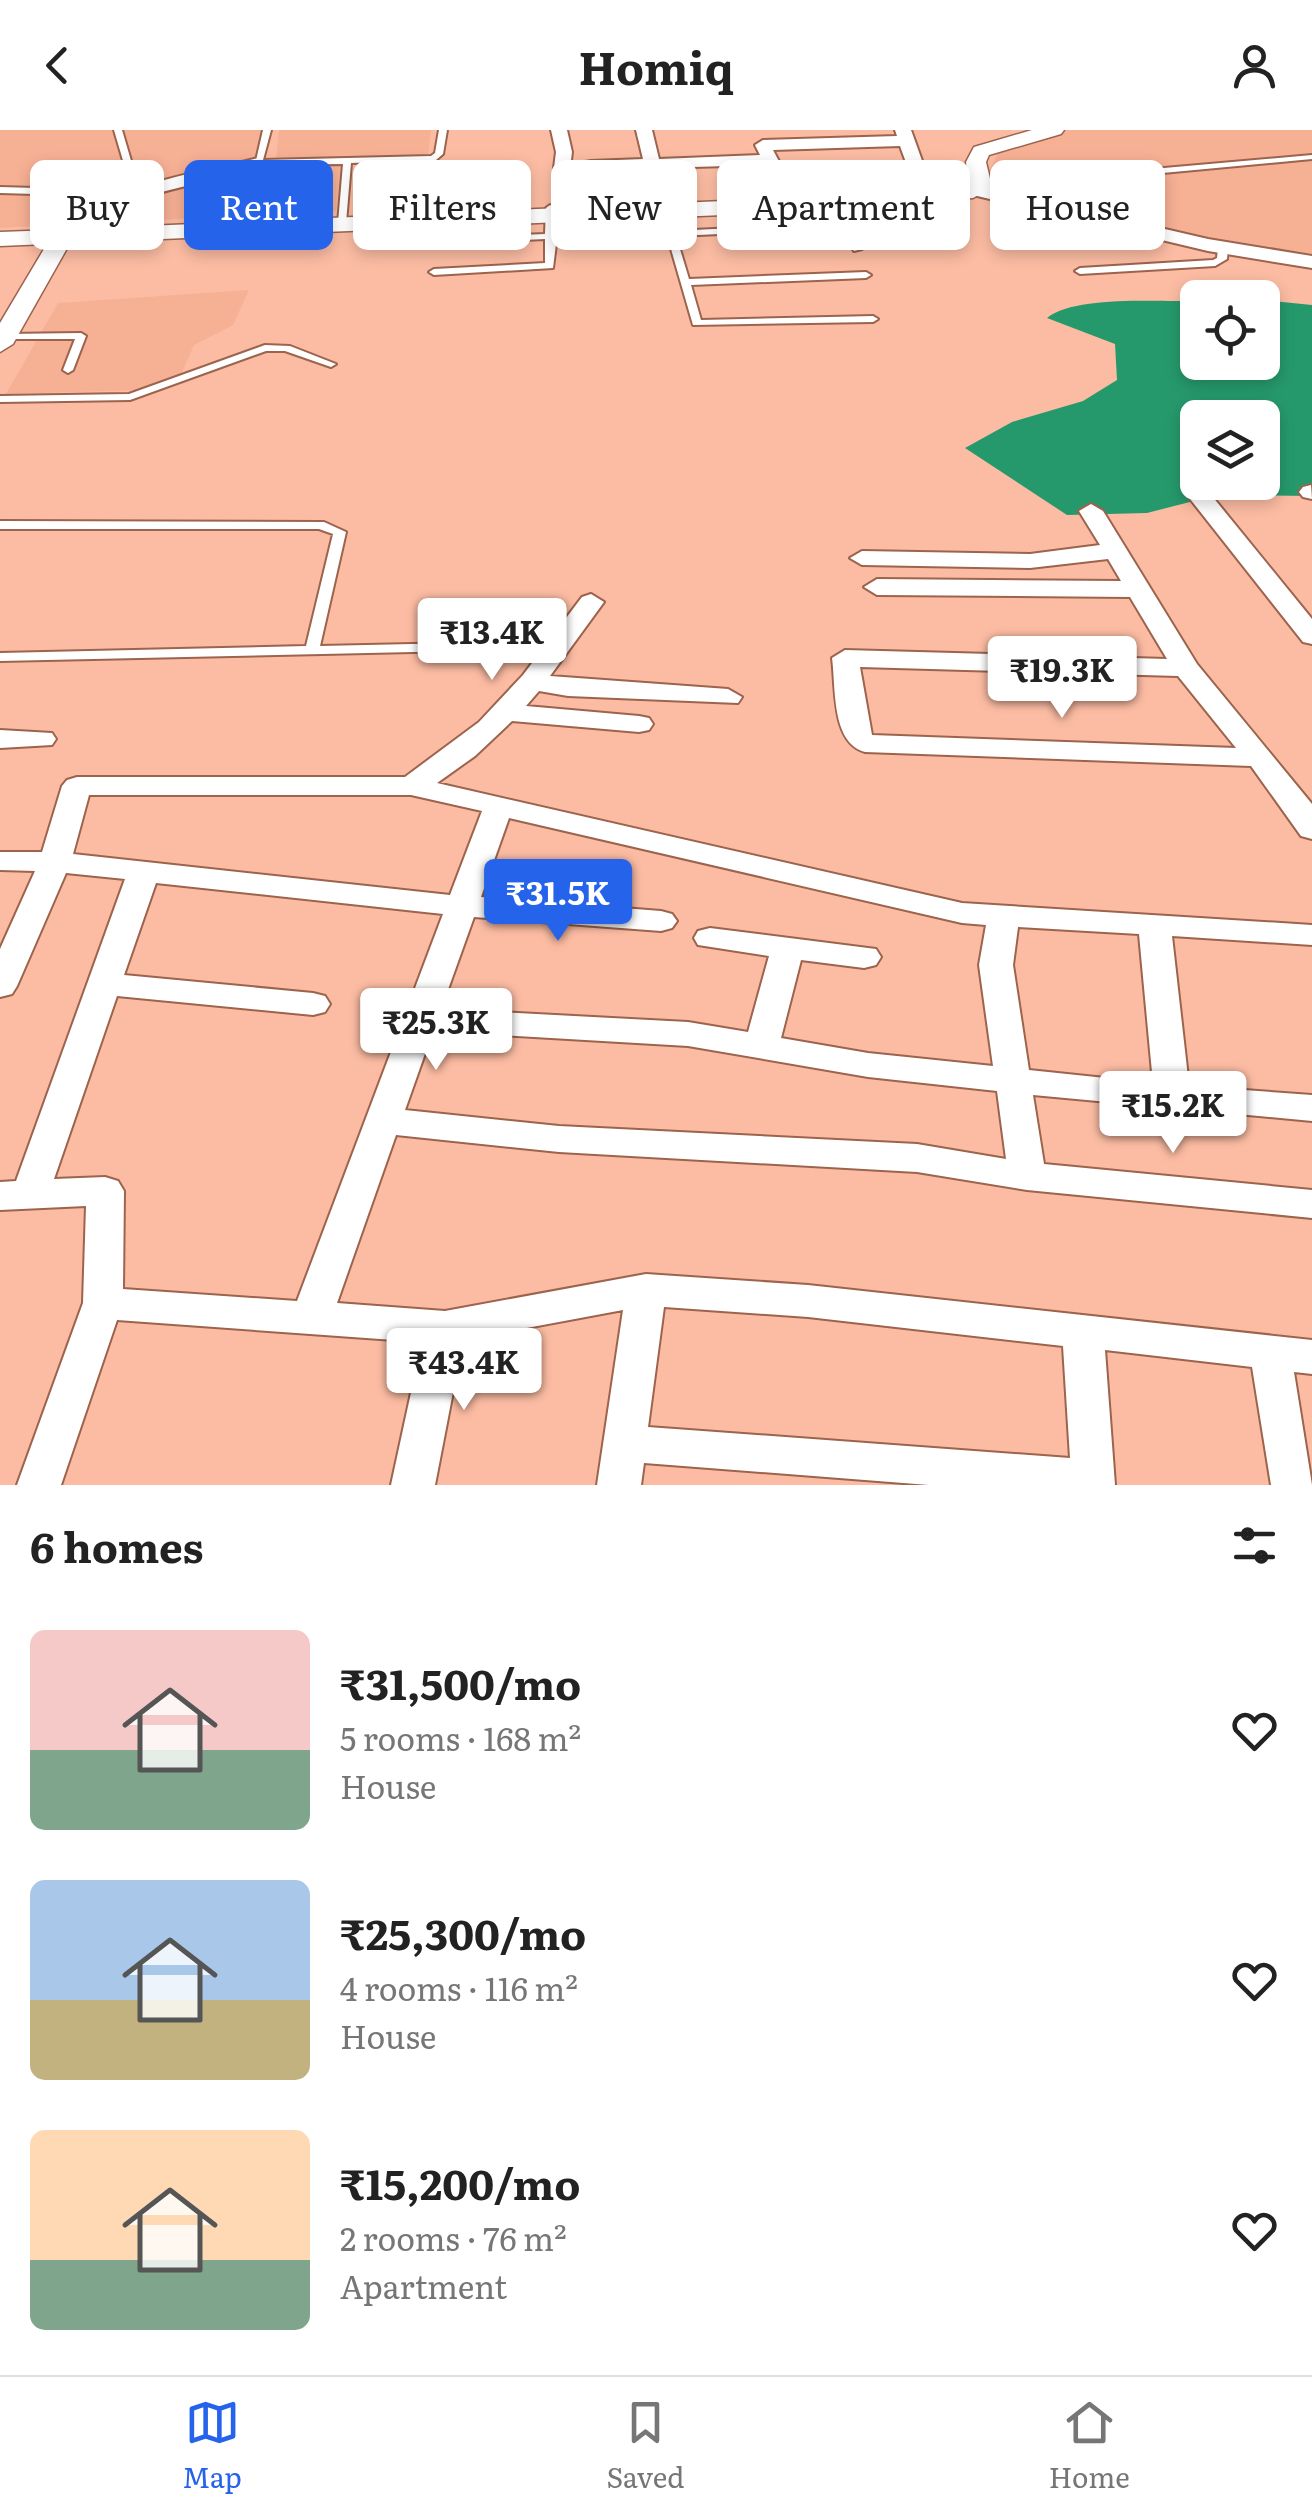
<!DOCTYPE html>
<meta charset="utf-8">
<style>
body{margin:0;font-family:Literata,serif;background:#f2f2f2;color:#222;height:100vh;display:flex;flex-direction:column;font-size:38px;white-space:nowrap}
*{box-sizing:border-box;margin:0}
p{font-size:32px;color:#767676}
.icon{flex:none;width:55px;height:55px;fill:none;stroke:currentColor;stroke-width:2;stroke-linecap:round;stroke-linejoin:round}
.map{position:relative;height:1355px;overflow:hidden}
.details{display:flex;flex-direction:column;background:#fff;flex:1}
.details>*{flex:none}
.top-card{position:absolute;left:30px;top:30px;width:1252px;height:90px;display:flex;gap:20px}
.controls{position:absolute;left:1180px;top:150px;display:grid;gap:20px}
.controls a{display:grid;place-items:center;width:100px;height:100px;border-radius:15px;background:#fff;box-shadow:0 5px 15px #0003;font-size:50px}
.price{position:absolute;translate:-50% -85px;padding:0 22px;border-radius:10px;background:#fff;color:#222;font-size:32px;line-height:65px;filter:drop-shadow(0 2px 5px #0008)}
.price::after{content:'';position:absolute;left:50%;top:60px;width:30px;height:22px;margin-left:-15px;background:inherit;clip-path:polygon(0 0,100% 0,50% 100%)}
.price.active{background:#2563eb;color:#fff}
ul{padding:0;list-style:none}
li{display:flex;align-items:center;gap:30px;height:250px;padding:0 30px}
li span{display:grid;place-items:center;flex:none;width:280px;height:200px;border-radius:15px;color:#555}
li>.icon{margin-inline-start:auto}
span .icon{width:120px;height:120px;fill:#fffc;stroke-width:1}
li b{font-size:42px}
h2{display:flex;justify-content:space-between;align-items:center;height:120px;padding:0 30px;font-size:42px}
.chip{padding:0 35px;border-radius:15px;background:#fff;box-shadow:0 5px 15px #0003;font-size:35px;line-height:90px}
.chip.active{background:#2563eb;color:#fff}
header{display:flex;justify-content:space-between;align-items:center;height:130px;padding:0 30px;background:#fff;font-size:45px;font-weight:700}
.menu{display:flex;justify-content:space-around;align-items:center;height:140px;border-top:2px solid #e0e0e0;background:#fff;font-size:28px;color:#767676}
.menu a{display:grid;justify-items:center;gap:5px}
.menu .active{color:#2563eb}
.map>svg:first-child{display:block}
.built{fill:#f6b094}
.water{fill:#26996c;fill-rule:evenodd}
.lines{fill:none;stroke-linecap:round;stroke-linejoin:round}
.service-casing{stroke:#9c634d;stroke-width:4}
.minor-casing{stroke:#9c634d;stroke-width:4}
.tertiary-casing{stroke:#9c634d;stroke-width:3}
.service{fill:#fff;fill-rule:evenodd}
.minor{fill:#fff;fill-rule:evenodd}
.tertiary{fill:#fff;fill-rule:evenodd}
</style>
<header><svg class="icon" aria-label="back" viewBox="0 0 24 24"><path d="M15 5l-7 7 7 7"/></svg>Homiq<svg class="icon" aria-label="person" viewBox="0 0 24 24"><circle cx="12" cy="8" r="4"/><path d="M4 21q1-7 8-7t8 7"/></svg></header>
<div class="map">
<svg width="1312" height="1355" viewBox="0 0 1312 1355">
<rect width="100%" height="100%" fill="#fcbca3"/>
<path class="built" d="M0,0H263L258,37L341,36L336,81L0,98Z
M279,0H431L428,26L276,30Z
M1067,0H1312V124L1211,111L1004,61L988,43L998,23Z
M249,160L233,195L194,215L180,247L138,260L6,264L58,173Z"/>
<path class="water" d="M1263,170L1312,175V366L1217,365L1147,383L1067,385L965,318L1012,292L1083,271L1117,250L1115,214L1047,188C1075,165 1160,172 1197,171L1198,232H1262ZM1198,288H1262V352H1198Z"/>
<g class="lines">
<g class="service-casing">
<path id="service" d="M114,0H122L132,34L116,56L111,73L107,76L103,73L108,56L124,34Z
M263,0H271L263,30L431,26L435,23L439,0H447L443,24L436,30L351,33L346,93L342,96L338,93L343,34L255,35Z
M1312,25V29L981,60L977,57L981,54Z
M0,57L71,59L84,63L93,80L86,82L78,67L70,65L0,63Z
M662,71L666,74L674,101L833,93L849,99L862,119L854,121L843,103L832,99L676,106L689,149L866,142L871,145L866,148L691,155L701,190L873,186L878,189L873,192L693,195L658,74Z
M550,75L554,78L557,106L553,138L434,145L429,142L434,139L545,133V109L438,114L433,111L438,108L545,104L546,78Z
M1223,115L1228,118L1227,129L1215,136L1080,144L1075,141L1080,138L1213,130L1217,128L1218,118Z
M4,204L81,203L86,206L73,240L68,243L63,240L75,209H0V205Z
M265,215L290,216L336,234L331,237L285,221H266L130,270L0,272V266L129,264Z
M0,391L324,392L346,402L320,516L459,513L466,517L459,521L0,531V523L306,516L333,404L319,399H0Z"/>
</g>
<g class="minor-casing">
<path id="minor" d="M551,0H567L572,22L570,38L584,84L581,88H569L566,84L554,38L556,22Z
M636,0H652L659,29L760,25L755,15L763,10L897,6L895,0H911L934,64L919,68L900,16L773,20L802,75L793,80L784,75L765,35L585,40V32L591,31L643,29Z
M258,28L266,33L264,37C214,50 161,60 113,77C95,83 83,99 67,104L58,99C90,60 206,41 258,28Z
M979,56L1208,109L1312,126V138L1208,121L973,65V57Z
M1195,353L1203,355L1312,489V514L1303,512L1187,365L1183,360Z
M1311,355L1312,369L1303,367L1299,362L1303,357Z
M1091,374L1103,381L1197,534L1312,674V709L1301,706L1251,636L865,622C831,613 836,557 832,528L845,520L1167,529L1130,467L877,465L864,457L877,449L1121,451L1108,429L1030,438L862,435L850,428L862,421L1030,424L1100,415L1079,381ZM860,537L1178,546L1236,618L872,605Z
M591,464L604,472L550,546L728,559L742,567L738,573L568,566L539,561L526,576L639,586L649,588L653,594L649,600L639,602L512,591L475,626L437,653L962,773L1312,795V815L1172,806L1189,956L1312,965V991L1033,965L1044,1034L1312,1060V1088L1027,1060L917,1042L559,1022L396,1005L337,1173L445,1181L646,1144L808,1155L1312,1210V1244L1294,1242L1312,1355H1271L1252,1237L1105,1220L1115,1355H929L644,1333L641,1355H597L623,1180L463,1210L435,1355H391L422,1212L117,1190L61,1355H17L83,1173L86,1076L0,1080V1052L16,1051L125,749L66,743L17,856L12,864L0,867V819L35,741L0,740V722H42L62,656L67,650L77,647H405L479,592L523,545L582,467ZM89,665H411L482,681L450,765L73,724ZM509,688L962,793L986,795L979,835L993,936L868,923L781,908L801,830L864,838L876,835L881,827L876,819L710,798L698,801L694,808L698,815L769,826L748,902L688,892L441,879L474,787L661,801L672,798L677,791L672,784L661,781L481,767ZM156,753L443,784L297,1171L123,1159L124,1061L118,1051L105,1047L54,1049L117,866L313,885L325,882L330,874L325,866L313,863L124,845ZM1018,797L1139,804L1153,953L1029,940L1013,835ZM433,901L688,916L868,947L997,961L1006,1029L917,1014L559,996L405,980ZM664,1177L808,1187L1063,1216L1070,1328L648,1297Z
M0,600L52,603L56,609L52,615L0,618Z"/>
</g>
<g class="tertiary-casing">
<path id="tertiary" d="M1032,0H1064L1061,4L989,25L986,32L992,57L973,68L793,82L70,113L13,214L0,222V193L47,114L0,116V102L55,100L67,92L78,99L793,68L968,56L966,32L974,17Z"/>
</g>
<use href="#service" class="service"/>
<use href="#minor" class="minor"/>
<use href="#tertiary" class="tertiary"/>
</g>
</svg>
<div class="controls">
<a><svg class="icon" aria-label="locate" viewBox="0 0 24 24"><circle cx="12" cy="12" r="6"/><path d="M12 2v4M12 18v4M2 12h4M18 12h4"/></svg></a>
<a><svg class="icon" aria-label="layers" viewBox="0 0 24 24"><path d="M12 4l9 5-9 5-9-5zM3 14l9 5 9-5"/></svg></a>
</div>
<b class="price" style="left:492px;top:553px">₹13.4K</b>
<b class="price" style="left:1062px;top:591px">₹19.3K</b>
<b class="price active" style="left:558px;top:814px">₹31.5K</b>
<b class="price" style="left:436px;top:943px">₹25.3K</b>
<b class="price" style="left:1173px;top:1026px">₹15.2K</b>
<b class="price" style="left:464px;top:1283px">₹43.4K</b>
<div class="top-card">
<a class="chip">Buy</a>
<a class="chip active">Rent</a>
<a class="chip">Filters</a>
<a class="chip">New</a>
<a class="chip">Apartment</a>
<a class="chip">House</a>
</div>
</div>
<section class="details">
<h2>6 homes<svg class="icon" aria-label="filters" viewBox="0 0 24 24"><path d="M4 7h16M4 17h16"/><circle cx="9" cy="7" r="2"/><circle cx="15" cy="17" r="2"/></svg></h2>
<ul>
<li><span style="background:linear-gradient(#f6c9c9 60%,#7fa58c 0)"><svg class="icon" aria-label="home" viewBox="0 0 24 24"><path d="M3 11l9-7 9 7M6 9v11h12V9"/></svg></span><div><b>₹31,500/mo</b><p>5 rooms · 168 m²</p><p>House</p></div><svg class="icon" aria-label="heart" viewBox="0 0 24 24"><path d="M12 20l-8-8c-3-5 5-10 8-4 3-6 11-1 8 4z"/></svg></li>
<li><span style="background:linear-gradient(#a9c7e8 60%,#c2b280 0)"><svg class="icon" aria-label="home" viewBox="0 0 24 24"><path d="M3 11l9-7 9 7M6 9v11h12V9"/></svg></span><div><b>₹25,300/mo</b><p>4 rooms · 116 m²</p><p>House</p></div><svg class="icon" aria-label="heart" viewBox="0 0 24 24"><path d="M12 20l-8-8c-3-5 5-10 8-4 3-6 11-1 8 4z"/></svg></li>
<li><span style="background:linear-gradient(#ffd9b3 65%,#7fa58c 0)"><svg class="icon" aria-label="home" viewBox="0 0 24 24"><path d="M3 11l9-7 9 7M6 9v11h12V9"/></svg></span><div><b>₹15,200/mo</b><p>2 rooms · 76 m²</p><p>Apartment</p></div><svg class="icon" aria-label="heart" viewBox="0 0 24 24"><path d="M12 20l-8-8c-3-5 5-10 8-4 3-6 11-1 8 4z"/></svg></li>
</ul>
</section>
<nav class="menu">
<a class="active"><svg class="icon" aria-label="map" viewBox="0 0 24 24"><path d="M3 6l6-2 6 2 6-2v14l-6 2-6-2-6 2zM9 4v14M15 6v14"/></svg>Map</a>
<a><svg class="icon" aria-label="saved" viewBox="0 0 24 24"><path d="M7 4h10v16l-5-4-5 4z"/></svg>Saved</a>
<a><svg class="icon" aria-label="home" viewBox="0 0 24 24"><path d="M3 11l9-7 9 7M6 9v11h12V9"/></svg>Home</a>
</nav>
